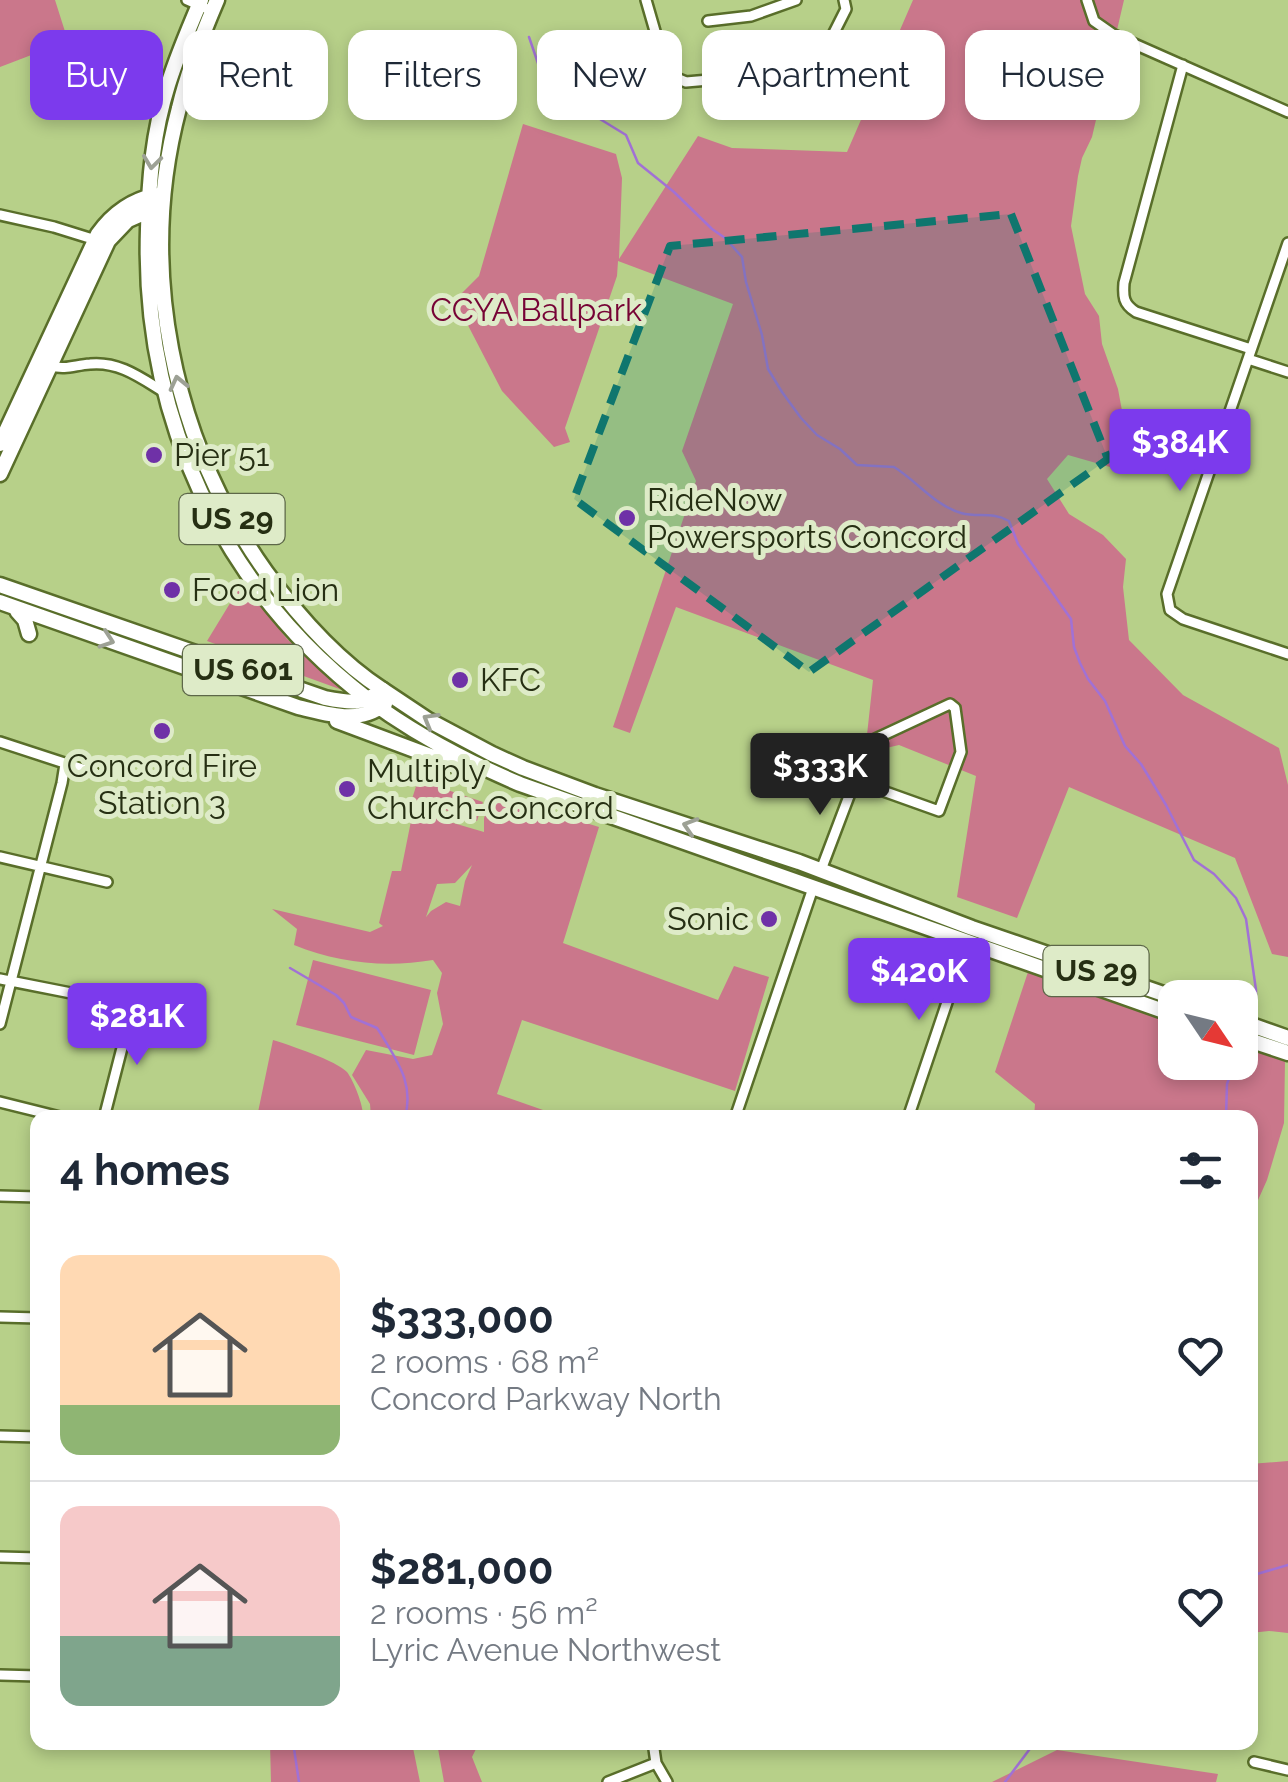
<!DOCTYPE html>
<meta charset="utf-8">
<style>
body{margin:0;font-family:Raleway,sans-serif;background:#f6f6f7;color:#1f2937;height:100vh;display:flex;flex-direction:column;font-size:38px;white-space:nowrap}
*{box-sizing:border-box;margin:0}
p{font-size:32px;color:#747a83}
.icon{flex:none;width:55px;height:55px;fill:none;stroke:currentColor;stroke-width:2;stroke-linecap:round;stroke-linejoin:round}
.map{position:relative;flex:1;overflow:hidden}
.drawer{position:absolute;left:30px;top:1110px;width:1228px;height:640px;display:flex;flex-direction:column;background:#fff;border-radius:20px;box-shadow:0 5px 15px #0003}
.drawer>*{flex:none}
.hud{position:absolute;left:30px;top:30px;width:1230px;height:90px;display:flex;gap:20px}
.needle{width:65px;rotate:125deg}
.buttons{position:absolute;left:1158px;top:980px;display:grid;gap:20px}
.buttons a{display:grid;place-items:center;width:100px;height:100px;border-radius:20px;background:#fff;box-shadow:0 5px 15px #0003;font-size:50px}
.price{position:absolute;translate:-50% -85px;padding:0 22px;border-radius:10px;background:#7c3aed;color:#fff;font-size:32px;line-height:65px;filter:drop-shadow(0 2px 5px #0008)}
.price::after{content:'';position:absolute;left:50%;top:60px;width:30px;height:22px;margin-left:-15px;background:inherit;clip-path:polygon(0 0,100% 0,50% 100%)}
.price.active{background:#222;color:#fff}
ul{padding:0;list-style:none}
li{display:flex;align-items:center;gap:30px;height:250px;padding:0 30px}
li+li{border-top:2px solid #e0e1e3}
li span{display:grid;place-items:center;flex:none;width:280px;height:200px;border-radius:20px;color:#555}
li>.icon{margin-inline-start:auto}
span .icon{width:120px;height:120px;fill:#fffc;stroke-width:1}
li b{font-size:42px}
h2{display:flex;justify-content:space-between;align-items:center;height:120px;padding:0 30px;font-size:42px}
.tag{padding:0 35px;border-radius:20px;background:#fff;box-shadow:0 5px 15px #0003;font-size:35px;line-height:90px}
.tag.active{background:#7c3aed;color:#fff}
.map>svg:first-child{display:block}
.green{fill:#ca778b;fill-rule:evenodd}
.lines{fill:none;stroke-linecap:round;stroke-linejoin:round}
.stream{stroke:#a171d5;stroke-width:2.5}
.minor-casing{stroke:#596e2a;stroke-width:14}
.primary-casing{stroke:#596e2a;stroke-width:19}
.trunk-casing{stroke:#596e2a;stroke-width:19}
.minor{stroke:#fff;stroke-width:9}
.primary{stroke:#fff;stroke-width:14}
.trunk{stroke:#fff;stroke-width:14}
.oneway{stroke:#9da195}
.marked{fill:#0f766e;fill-opacity:0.2;stroke:#0f766e;stroke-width:8;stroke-dasharray:20 12;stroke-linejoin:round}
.poi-dot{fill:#6f31a7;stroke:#deebc8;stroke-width:4}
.labels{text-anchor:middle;stroke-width:10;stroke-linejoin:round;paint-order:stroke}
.shield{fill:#deebc8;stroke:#5d6749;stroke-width:2.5}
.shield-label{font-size:30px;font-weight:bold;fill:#262f13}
.park-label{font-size:32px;fill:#760335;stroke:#deebc8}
.poi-label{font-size:32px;fill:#262f13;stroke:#deebc8;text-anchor:start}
</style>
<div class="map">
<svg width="1288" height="1782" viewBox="0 0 1288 1782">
<rect width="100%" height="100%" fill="#b7d089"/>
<path class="green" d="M0,0H55L68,41L0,67Z
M913,0H1124L1092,137L1082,158L1078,176L1071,226L1085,294L1099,316L1102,344L1118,389L1125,427L1117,469L1068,455L1047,479L1069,514L1103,535L1126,559L1123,587L1129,640L1183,695L1279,748L1288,785V957L1272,954L1235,858L1069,787L1017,918L957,897L976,776L899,745L865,753L873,680L676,607L630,733L613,727L696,481L682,451L733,304L618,261L617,276L565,428L570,442L554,447L502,391L458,306L460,295L479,276L523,124L616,154L622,178L619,259L698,136L732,148L847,152Z
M243,582L287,639L345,691L207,641Z
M418,780L483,802L477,821L412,799Z
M493,794L599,827L563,943L718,1000L734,966L769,977L735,1091L522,1020L497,1094L563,1117H371L370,1104L352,1075L366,1050L413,1059L432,1055L443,1024L437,993L442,973L433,960C385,968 339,963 294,945L297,929L272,909L370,932L383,926L379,923L392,871H401L412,816L419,813L484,832V818ZM472,865L465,881L460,906L446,902L431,911L426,917L437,884L455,883Z
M313,960L431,990L414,1055L296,1025Z
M1028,972L1175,1023V1062H1240V1045L1285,1061L1284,1123L1267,1180L1250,1218V1118L1034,1117L1035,1104L995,1072Z
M273,1040C289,1045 337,1061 347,1072C354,1081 364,1107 363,1117H257Z
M1288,1461V1633L1269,1631L1250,1633V1464Z
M270,1743H412L420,1782H271Z
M437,1743H479L472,1757L482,1782H444Z
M1057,1750L1218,1774L1216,1782H992Z"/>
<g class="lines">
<path class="stream" d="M529,37L541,72L548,82L564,97L626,135L638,163L674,192L712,229L725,238L742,257L746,282L762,335L768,369L782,392L801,418L817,435L840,449L857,465L894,467C917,481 934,505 961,513C979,518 990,511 1009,521L1018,544L1071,619L1074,647L1080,663L1088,679L1105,701L1125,746L1141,764L1166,805L1194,860L1214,874L1236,898L1246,919L1256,990V1002
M290,968L336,995L344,1003L351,1017L377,1028L381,1034C398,1063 414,1083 405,1118
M1226,1118L1227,1084L1235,1062
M1250,1576L1288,1565
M293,1742L299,1782
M1005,1782L1035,1742"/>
<g class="minor-casing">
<path id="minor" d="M187,0L212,11
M646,0L657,38L674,77L686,82L709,80L775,85L831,111
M1087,0L1094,21L1114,35L1288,112
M708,21L751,16L796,0
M1183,65L1124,283C1123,296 1123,304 1136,312L1251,349
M802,96L846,9L844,0
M0,215L54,227L99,241
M1288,243L1167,594L1170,610L1183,619L1288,654
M1248,359L1288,372
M51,366C66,370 75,365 90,364C119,361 141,378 164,392
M0,742L95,773
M0,857L107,882
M821,870L868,746L875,739L950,704L955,708L961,752L939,811L855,781
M0,979L76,994L114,1006L191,1022
M0,1024L62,783L65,764
M0,1102L64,1118
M104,1118L132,1009
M735,1118L813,888
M908,1118L968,940
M0,1196L38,1197
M0,1317L38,1318
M0,1436L38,1437
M0,1557L38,1558
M0,1675L38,1676
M653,1742L656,1763L667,1782
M1254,1762L1288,1770
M608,1782L656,1763"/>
</g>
<g class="primary-casing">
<path id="primary" d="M201,0C189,28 177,56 168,85C153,132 149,180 148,229C142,414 220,587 369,700
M217,0C202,35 188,70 179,108C137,266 171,439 266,572C298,616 337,660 383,690
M0,444L98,234C113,213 131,200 156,195
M0,474L108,241L128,220L153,209"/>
</g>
<g class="trunk-casing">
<path id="trunk" d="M0,585L325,698C350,703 362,705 383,690L428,720L492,754L523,768L595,795L799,862L972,928L1175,998
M0,602L298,707C328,714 358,725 385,704
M17,611L25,620L29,634
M369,700C416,735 466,761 520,784L1175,1015
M337,721L476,773
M1240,1021L1288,1038
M1240,1037L1288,1053"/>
</g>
<use href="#minor" class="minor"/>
<use href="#primary" class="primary"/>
<use href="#trunk" class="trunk"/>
</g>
<defs><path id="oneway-chevron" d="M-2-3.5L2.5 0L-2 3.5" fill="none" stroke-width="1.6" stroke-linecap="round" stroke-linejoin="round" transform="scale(2.5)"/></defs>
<g class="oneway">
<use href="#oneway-chevron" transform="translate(152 162) rotate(97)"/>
<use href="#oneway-chevron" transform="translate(178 383) rotate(-103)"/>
<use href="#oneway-chevron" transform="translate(107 640) rotate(19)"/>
<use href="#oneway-chevron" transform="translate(430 720) rotate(-150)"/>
<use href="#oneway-chevron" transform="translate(690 826) rotate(-162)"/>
</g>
<path class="marked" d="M1011,214L1108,459L809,672L574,499L670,246Z"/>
<g class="poi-dot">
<circle cx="154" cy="455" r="10"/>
<circle cx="627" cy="518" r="10"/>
<circle cx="172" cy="590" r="10"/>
<circle cx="460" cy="680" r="10"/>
<circle cx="162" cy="731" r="10"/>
<circle cx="347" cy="789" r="10"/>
<circle cx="769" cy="919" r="10"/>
</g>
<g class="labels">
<g class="shield">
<rect x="179.5" y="494" width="105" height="50" rx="8"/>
<rect x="183" y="645" width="120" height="50" rx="8"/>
<rect x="1043.5" y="946" width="105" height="50" rx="8"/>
</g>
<g class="shield-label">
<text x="232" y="529">US 29</text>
<text x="243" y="680">US 601</text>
<text x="1096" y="981">US 29</text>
</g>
<g class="park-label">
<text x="536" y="321">CCYA Ballpark</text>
</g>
<g class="poi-label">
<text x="174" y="466">Pier 51</text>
<text x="647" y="511">RideNow<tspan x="647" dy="37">Powersports Concord</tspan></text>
<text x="192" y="601">Food Lion</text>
<text x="480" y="691">KFC</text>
<text x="162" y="777" text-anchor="middle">Concord Fire<tspan x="162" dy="37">Station 3</tspan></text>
<text x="367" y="782">Multiply<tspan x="367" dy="37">Church-Concord</tspan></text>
<text x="749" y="930" text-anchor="end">Sonic</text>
</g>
</g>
</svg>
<div class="buttons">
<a><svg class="needle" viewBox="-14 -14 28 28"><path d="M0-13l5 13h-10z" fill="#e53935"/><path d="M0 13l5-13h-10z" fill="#747a83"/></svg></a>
</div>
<b class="price" style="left:1180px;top:494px">$384K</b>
<b class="price active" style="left:820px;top:818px">$333K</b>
<b class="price" style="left:919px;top:1023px">$420K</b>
<b class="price" style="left:137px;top:1068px">$281K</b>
<div class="hud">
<a class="tag active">Buy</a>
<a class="tag">Rent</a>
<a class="tag">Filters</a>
<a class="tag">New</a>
<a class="tag">Apartment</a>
<a class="tag">House</a>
</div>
<section class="drawer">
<h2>4 homes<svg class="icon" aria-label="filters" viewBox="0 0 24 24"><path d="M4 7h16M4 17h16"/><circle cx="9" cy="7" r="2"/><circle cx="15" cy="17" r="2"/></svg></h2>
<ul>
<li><span style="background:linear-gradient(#ffd9b3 75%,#8fb573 0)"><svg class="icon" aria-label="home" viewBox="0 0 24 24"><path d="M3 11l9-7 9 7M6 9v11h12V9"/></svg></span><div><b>$333,000</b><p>2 rooms · 68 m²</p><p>Concord Parkway North</p></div><svg class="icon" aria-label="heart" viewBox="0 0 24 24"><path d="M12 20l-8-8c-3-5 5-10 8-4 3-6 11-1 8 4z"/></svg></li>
<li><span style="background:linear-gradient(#f6c9c9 65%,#7fa58c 0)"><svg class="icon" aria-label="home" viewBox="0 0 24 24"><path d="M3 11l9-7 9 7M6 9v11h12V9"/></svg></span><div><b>$281,000</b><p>2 rooms · 56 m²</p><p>Lyric Avenue Northwest</p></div><svg class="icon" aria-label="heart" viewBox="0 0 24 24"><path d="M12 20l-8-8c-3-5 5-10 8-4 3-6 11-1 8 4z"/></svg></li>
</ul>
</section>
</div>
